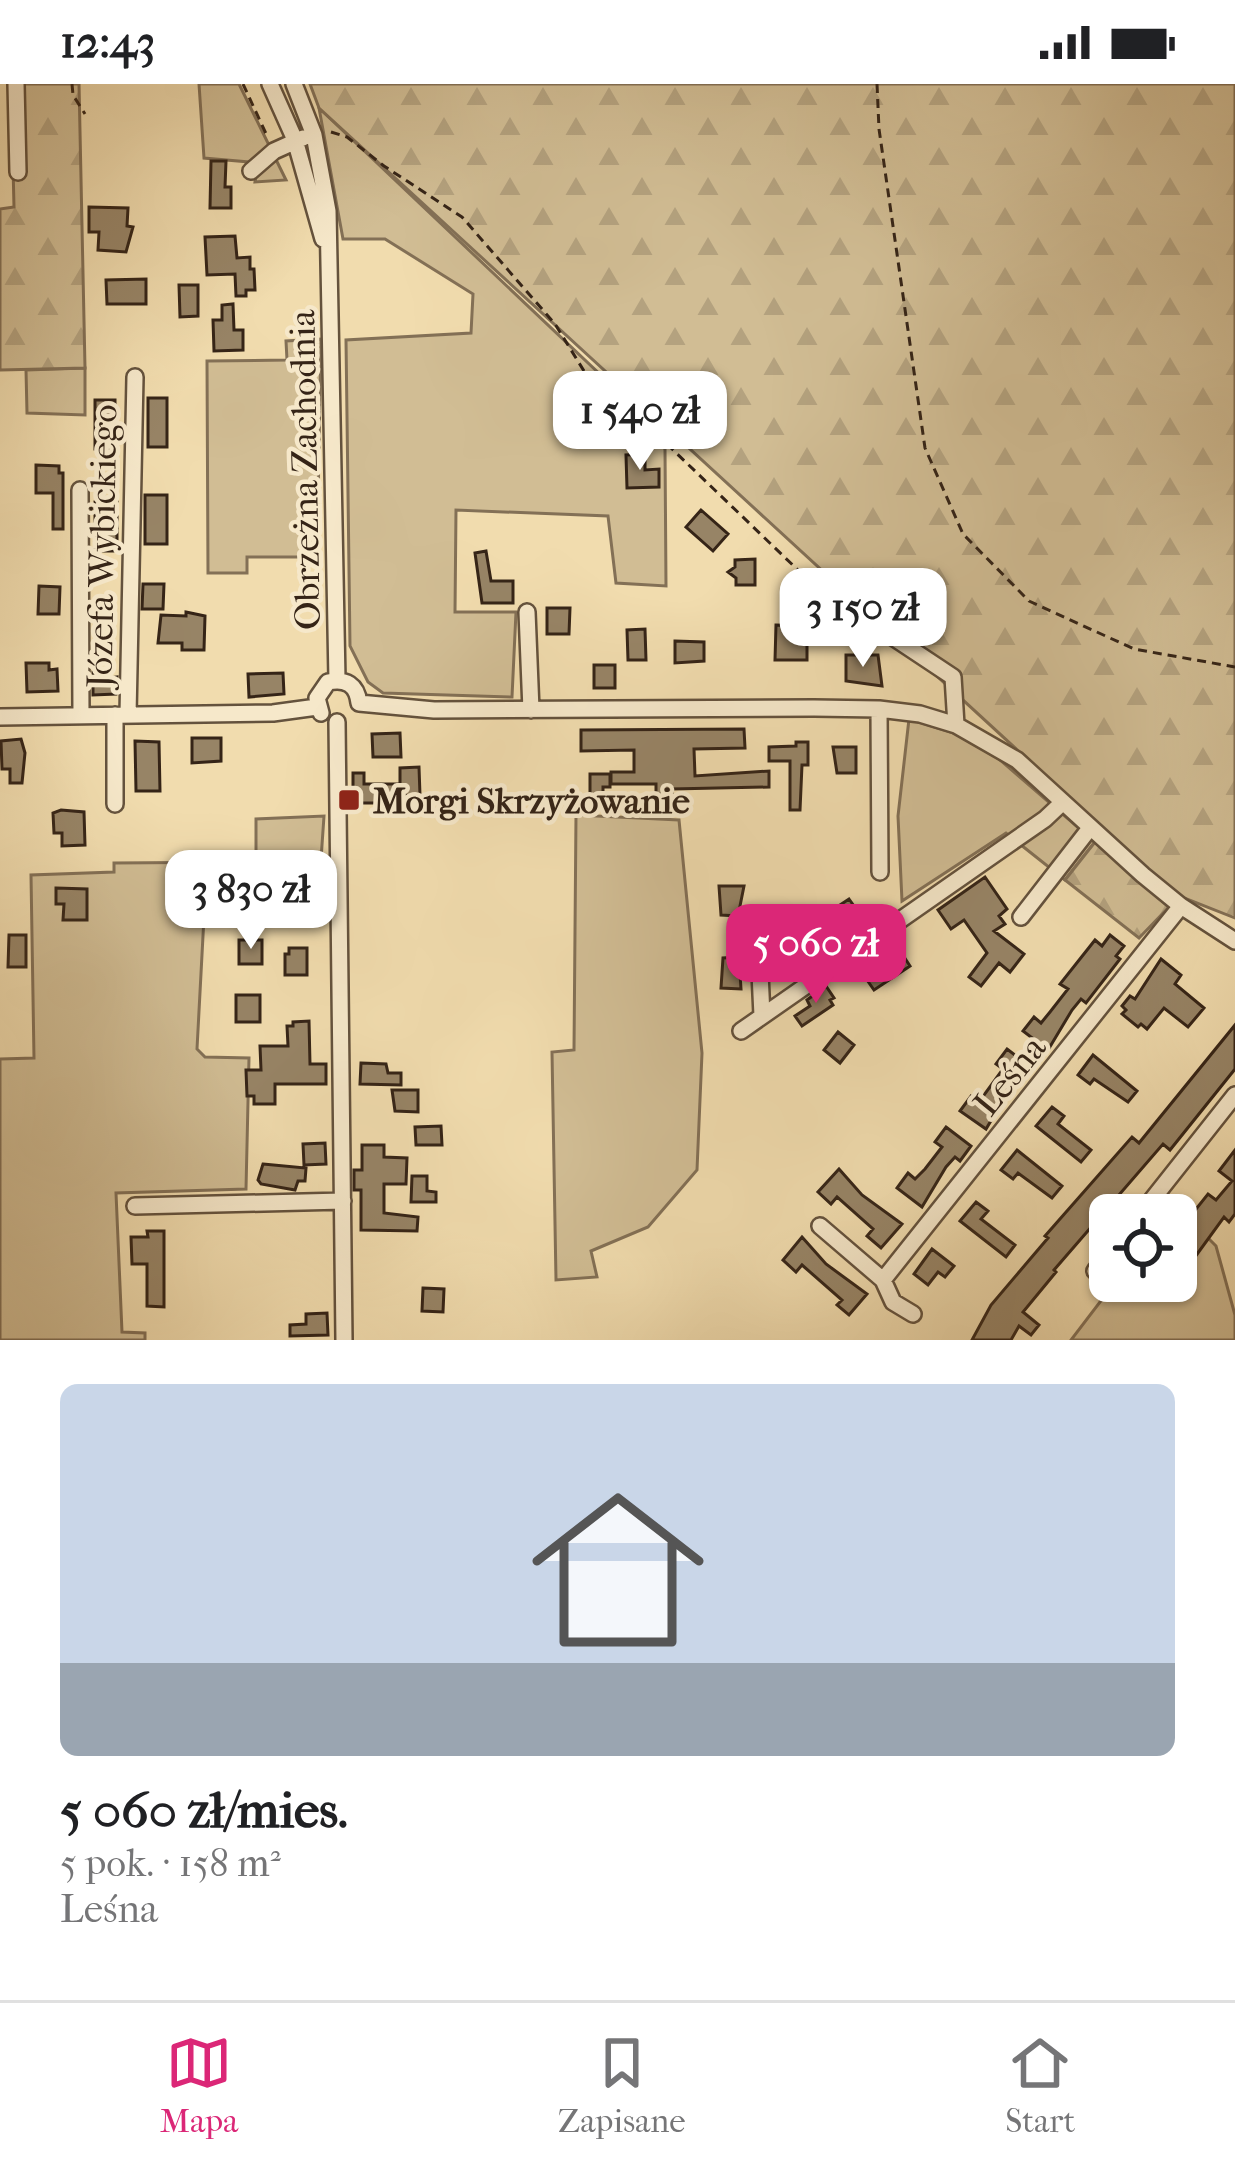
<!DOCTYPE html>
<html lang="pl">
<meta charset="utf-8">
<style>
body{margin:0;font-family:"IM FELL French Canon",serif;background:#f2f2f2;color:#202124;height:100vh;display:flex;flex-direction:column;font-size:45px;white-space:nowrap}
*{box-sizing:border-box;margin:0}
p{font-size:39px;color:#757577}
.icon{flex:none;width:66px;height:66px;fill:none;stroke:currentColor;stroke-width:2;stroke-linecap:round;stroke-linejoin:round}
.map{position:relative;height:1256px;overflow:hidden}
.sheet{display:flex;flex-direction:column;background:#fff;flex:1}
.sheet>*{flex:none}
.controls{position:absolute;left:1089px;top:1110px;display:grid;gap:24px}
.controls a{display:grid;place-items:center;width:108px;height:108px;border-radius:18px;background:#fff;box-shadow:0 3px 9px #0004;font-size:60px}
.price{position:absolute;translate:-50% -102px;padding:0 27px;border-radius:24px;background:#fff;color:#222;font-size:39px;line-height:78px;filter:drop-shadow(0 3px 6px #0008)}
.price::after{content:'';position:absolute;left:50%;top:72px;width:36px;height:27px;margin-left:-18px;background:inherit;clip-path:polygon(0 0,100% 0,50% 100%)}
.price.selected{background:#db2777;color:#fff}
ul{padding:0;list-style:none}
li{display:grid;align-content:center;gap:24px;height:636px;padding:0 60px}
li span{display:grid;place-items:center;height:372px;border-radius:18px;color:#555}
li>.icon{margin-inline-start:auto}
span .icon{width:216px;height:216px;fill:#fffc;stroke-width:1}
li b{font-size:51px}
.status{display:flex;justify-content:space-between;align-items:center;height:84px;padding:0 60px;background:#fff;direction:ltr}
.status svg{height:33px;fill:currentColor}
.tab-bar{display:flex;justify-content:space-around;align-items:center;height:168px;border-top:3px solid #e0e0e0;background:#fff;font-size:33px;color:#757577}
.tab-bar a{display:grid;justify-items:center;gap:6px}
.tab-bar .selected{color:#db2777}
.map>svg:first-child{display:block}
.green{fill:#d1bd94;stroke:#837056;stroke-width:3}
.forest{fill:url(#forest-firs);stroke:#837056;stroke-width:3}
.building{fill:#978466;stroke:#352417;stroke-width:3}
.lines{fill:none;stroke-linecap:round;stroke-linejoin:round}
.minor-casing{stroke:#64523d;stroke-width:20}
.path{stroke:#352417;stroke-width:3;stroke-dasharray:9 6;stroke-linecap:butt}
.minor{stroke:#f6e8ca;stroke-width:15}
.poi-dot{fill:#8f2418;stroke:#f6e8ca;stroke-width:4.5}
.labels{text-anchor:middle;stroke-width:9;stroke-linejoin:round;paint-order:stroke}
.street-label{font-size:36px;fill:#352417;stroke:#f6e8ca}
.poi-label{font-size:36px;font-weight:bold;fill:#352417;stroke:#f6e8ca;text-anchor:start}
</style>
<div class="status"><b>12:43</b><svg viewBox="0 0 49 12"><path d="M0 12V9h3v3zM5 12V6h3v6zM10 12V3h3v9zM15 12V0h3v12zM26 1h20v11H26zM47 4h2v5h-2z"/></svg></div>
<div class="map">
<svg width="1235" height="1256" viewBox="0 0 1235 1256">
<defs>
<pattern id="forest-firs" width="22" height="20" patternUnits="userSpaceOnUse" patternTransform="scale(3)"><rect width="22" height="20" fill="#d1bd94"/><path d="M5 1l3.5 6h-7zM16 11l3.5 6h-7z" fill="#b4a27f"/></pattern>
</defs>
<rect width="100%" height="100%" fill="#f1dcae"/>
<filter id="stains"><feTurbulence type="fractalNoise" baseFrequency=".00167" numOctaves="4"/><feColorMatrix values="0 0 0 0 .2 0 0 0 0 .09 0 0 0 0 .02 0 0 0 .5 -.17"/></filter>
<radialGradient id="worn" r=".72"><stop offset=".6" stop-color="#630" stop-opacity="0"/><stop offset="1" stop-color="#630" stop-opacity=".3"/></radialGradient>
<path class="green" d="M199,0H239L286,96L255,98L257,87L249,78L204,74Z
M319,24L625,314L665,365L666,502L616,499L608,432L456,426L455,528H516L512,613L383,609L368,598L350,562L346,256L471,249L473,210L385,155H343Z
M321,255L317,473H247V489H208L207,277L287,276L286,257Z
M85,284V331L27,329L26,286Z
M909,635L954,649L999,675L1095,758L1065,796L1006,749L902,817L898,732Z
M576,731L679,736L702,969L697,1086L648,1143L591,1167L597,1193L556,1196L552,968L574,966Z
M324,732L318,819L213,806L205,814L197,965L205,973L249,974L246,1105L116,1109L122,1248L145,1249V1256H0V975L34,974L31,791L114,788V779L256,778V735Z
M1175,1121L1216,1162L1235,1231V1256H1071L1116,1197H1176V1131H1167Z"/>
<path class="forest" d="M11,0H79L85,284L0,286V125L14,123Z
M310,0H1235V834L1174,810L319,24Z
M1095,758L1169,823L1139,854L1065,796Z"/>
<path class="building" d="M211,77H226L225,103H231V124H210Z
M89,123L128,124L127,142L133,143L126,168L98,166L99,148H89Z
M235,152L237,174L250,173V185H254L255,206H246V212H236L235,190L207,191L205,153Z
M146,195V220H107L106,196Z
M179,201H198V232L180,233Z
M233,220L234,246H243V266L214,267L213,236H222V221Z
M148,314H167V363H148Z
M95,316H115V365H95Z
M645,370V386L659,385V403L627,404L626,371Z
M36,381L59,382V389H63V445H53V409H36Z
M145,411H167V460H145Z
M95,418H117V467H95Z
M701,426L728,450L713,467L686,443Z
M486,467L491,497H513V519H482L475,469Z
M755,475V501H736V494L728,488L735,483V476Z
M143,500H164L163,525H142Z
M39,502L60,503L59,530H38Z
M547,524H570L569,550H547Z
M186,528L205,532L204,566H182V559H158L161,531L186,532Z
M776,541L807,542V576H775Z
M645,545L646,576H628L627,546Z
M675,557L704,558V577L675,579Z
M846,571H878L882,602L846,597Z
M26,579H49V586L57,585L58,607L27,608Z
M594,581H615V604H594Z
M108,587V594L117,593L116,610L93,611V588Z
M283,589L284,610L249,613L248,590Z
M744,645L745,664L694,665L695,692L769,687V703L672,705V710H656V700H611V688H634V666L581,667V646Z
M400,649L401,673H373L372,650Z
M192,654H221V677L192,679Z
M21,655L25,669L22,699H10V685H2L1,657Z
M135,657L159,658L160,707H136Z
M796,658H808V681H802L800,726H790V677H769V663L796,662Z
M833,663H856V689H837Z
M419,683L420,711L397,712V725H380V719H353V689H364V700H400V684Z
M590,690H610V703H603V723H590Z
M61,726L84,728L85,761L62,762V749H54L53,729Z
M985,793L1007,825L999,832L1005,840L994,847L1024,870L1010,888L999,879L981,902L969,893L987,869L964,836L951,845L938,826Z
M719,802H744L738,832L721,831Z
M56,804L87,805V836H63L64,820H56Z
M304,815V842H285V816Z
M849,815L859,829L866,824L876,838L850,856L831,827Z
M9,851H26V883H8Z
M1110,851L1124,862L1116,872L1120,875L1086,919L1081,915L1072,926L1048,966L1023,947L1034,933L1041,939L1050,928L1068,905L1060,900L1095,856L1102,862Z
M239,856H262V880H239Z
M897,862L910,882L874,906L867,896L879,888L873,878Z
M289,864H307V891H285V870H289Z
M739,873L741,905L721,904L723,874Z
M1161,875L1181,891L1175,900L1204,924L1188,943L1164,924L1147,945L1141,940L1138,943L1122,930L1126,926L1122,922L1130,912L1135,915Z
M826,902L834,914L830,916L833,921L802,942L795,932L810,922L807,916Z
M236,911H260V938H236Z
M309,937L310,980H326V1000H275V1020H254V1012H247L246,986H261L260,962H288L287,942H293V938Z
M1235,941V985L1170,1066L1163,1060L1054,1186L1056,1188L1023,1228L1039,1241L1031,1251L1019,1242L1011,1256H972L991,1221L1048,1154L1045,1152L1132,1053L1139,1059Z
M838,948L854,961L840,979L824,966Z
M1007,965L1032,984L1021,999L1016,995L986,1045L960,1027L971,1012L979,1018L1003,985L996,980Z
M1093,971L1137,1007L1128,1018L1094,995L1090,1000L1078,991Z
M361,979L386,980L388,989H401V1001L360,1000Z
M392,1006H418V1028L395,1027Z
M1052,1023L1064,1032L1058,1040L1091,1066L1081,1078L1036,1042Z
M441,1042L442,1061H416L415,1043Z
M946,1043L971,1062L960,1077L955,1073L946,1083L922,1123L897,1104L908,1089L915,1095L925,1085L942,1063L935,1058Z
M325,1059L326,1080L304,1081L303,1060Z
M362,1061H384V1073L407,1074L406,1100H384V1129L418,1133L417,1147L361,1146V1106H354V1086H362Z
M1017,1066L1062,1102L1052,1114L1018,1089L1013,1095L1001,1086Z
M1235,1066V1130L1229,1138L1224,1133L1187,1184L1176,1175V1140L1181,1144L1208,1110L1216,1116L1232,1097L1219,1087Z
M263,1080L306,1084L305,1097H298L295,1106L261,1100L258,1096Z
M839,1085L862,1111L902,1140L881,1164L867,1152L873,1145L837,1113L831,1120L818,1108Z
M412,1092H427V1107L436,1108V1118H411Z
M976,1118L988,1127L981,1135L1015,1161L1006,1173L960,1137Z
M147,1147H164V1223L147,1222V1180H132L131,1153H148Z
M802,1153L826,1180L867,1210L849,1231L837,1221L842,1216L802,1181L796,1188L783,1176Z
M932,1165L954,1182L945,1193L938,1188L928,1201L914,1190Z
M423,1204L444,1205L443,1228L422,1227Z
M327,1229L328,1251L290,1252V1241L306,1240V1230Z"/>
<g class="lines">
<g class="minor-casing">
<path id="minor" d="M16,0L18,88
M270,0L295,56L323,155
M294,0L314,51L328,127L337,596
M251,87L274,67L303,54
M80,406L81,632
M810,498L953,593L956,641
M527,528L531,626
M359,619L434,626L814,624L879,625L920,630L956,641L1017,676L1143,791L1181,822L1235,857
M879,625L880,788
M321,629L317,614L328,598C346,594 357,601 359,619
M115,631V720
M128,631L135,293
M0,633L273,629L317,623
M337,638L344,1256
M1021,833L1090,744
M759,867L762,932
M741,947L1045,735L1063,718
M135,1122L343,1117
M1140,1131L1235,1011
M820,1142L883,1196L893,1218L913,1230
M1095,1187L1110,1168
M883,1196L1181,822"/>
</g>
<path class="path" d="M72,0L73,11L85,30
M243,0L268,54
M877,0L879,45L925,364L963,450L1029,517L1134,565L1235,583
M331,48L347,53L384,82L462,133L555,240L584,287L621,328L669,362L800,488"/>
<use href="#minor" class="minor"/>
</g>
<rect class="poi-dot" x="337" y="704" width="24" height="24" rx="6"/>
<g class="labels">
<g class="street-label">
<text transform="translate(304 386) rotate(-91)" y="13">Obrzeżna Zachodnia</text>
<text transform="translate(101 462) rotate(-89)" y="13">Józefa Wybickiego</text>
<text transform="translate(1009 991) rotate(-51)" y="13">Leśna</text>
</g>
<g class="poi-label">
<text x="373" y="729">Morgi Skrzyżowanie</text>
</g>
</g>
<rect width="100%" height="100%" filter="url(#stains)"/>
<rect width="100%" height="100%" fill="url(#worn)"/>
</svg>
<div class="controls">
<a><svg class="icon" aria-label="locate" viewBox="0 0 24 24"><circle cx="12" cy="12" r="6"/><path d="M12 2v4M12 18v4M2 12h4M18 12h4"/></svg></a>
</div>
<b class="price" style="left:640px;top:389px">1 540 zł</b>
<b class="price" style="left:863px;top:586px">3 150 zł</b>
<b class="price" style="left:251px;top:868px">3 830 zł</b>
<b class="price selected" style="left:816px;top:922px">5 060 zł</b>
</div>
<section class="sheet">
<ul>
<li><span style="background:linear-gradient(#c9d6e8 75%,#9aa5b1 0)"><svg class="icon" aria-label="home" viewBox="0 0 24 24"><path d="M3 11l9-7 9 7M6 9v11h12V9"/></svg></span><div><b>5 060 zł/mies.</b><p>5 pok. · 158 m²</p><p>Leśna</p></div></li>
</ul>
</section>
<nav class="tab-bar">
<a class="selected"><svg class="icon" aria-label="map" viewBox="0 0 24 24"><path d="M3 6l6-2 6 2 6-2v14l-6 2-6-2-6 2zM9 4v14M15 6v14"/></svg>Mapa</a>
<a><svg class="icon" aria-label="saved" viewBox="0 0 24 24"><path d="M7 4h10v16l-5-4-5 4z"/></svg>Zapisane</a>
<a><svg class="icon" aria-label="home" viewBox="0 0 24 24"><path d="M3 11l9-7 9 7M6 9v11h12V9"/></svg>Start</a>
</nav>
